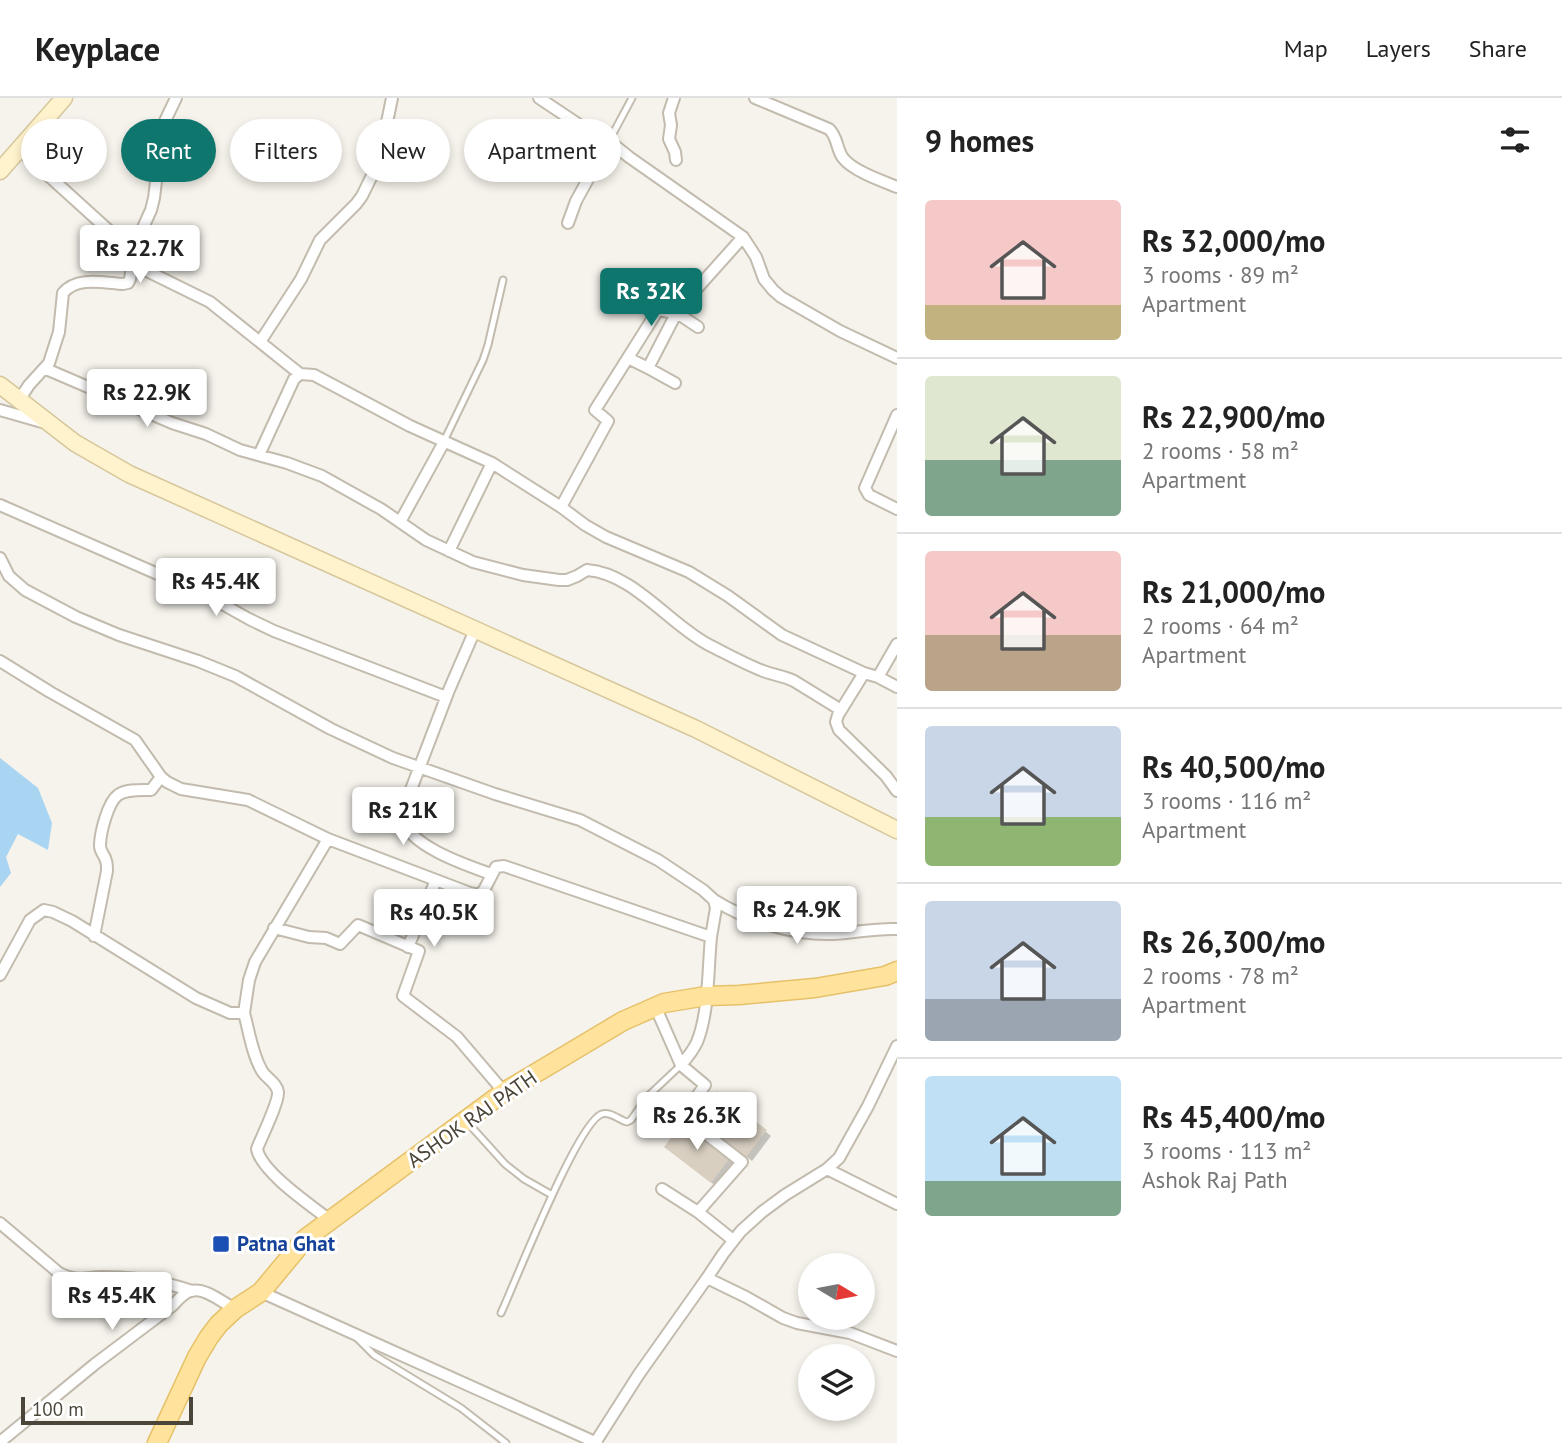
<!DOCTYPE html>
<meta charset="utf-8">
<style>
body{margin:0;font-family:"PT Sans",sans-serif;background:#f6f6f6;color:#222;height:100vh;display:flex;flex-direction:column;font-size:26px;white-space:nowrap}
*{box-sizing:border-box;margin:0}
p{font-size:23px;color:#767676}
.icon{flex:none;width:38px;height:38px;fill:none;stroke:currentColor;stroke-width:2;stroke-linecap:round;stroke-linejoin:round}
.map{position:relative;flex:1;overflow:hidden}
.sheet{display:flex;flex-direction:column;background:#fff;width:665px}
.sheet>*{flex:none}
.hud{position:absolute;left:21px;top:21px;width:665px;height:63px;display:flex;gap:14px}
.needle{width:46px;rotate:100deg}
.fabs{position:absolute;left:798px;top:1155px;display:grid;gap:14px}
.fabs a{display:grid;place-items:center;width:77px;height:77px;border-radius:50%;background:#fff;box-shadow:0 4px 10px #0003;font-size:35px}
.scale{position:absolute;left:21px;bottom:18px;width:172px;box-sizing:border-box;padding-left:7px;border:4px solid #4b4439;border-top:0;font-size:19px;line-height:24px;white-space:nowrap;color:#4b4439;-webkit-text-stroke:5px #fff;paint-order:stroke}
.price{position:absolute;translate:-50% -60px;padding:0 16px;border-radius:7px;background:#fff;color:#222;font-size:23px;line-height:46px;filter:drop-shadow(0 2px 4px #0008)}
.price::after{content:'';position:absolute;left:50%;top:42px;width:21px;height:16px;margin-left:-10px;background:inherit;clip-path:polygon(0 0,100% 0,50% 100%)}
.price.active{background:#0f766e;color:#fff}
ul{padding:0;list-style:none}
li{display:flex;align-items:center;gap:21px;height:175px;padding:0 28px}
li+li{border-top:2px solid #e0e0e0}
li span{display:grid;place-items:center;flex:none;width:196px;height:140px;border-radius:7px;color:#555}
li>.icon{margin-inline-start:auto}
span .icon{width:84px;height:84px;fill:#fffc;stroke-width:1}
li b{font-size:30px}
h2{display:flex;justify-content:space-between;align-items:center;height:84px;padding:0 28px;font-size:30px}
.chip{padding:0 24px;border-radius:32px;background:#fff;box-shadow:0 4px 10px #0003;font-size:24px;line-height:63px}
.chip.active{background:#0f766e;color:#fff}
header{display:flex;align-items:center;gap:42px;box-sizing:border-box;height:98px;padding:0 35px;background:#fff;border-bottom:2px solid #e0e0e0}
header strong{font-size:33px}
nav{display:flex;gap:38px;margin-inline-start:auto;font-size:24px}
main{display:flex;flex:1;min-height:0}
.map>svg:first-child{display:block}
.water{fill:#a9d4f2}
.shadow{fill:#0003}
.building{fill:#d8cfc1}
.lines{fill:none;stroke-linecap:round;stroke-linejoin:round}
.lane-casing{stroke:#c2bbae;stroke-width:9}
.street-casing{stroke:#c2bbae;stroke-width:14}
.secondary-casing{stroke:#d6c79b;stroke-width:19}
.primary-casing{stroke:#e6c16a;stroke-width:21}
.lane{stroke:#fff;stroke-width:5}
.street{stroke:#fff;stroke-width:10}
.secondary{stroke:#fff3cd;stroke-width:16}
.primary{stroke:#ffe39c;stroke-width:18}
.transit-dot{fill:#1a4fb4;stroke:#fff;stroke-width:2.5}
.labels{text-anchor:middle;stroke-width:6;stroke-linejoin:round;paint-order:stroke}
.street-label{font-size:21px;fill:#4b4439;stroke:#fff}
.transit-label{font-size:21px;font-weight:bold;fill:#164399;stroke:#fff;text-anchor:start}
</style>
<header>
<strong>Keyplace</strong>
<nav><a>Map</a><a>Layers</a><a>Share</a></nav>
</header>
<main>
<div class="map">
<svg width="897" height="1345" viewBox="0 0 897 1345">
<rect width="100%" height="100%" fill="#f6f3ec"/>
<path class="water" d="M0,660L38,690L52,725L48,752L18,736L6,759L11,775L0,789Z"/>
<path class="shadow" d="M703,1025L765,1033L771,1038L752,1063Z
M672,1054L729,1061L734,1066L717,1089Z"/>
<path class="building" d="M717,993L767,1032L746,1059L696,1020Z
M683,1024L730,1060L711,1085L664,1049Z"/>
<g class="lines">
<g class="lane-casing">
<path id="lane" d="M609,43L632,0
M444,343L483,262L488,247L503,182
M468,1025L505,1066L524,1081L552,1097
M501,1215C515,1185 578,1023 602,1016C610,1013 619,1022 627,1024L631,1022L647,999L681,967
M357,1240L374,1257L461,1310L506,1345"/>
</g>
<g class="street-casing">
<path id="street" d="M539,0L584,30L609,43L629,59L743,139L756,159L764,181L773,192L781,199L840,233L897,260
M674,0L669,15L671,27L669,41L675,54L676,62
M755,0L829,31C838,39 836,51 843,60C853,73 882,83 897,89
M19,51L126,148L138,166L147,173L210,204L300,276
M568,125L576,103L609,43
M677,215L698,229
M260,244L301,181L320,142L356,106L362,98L379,63L392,0
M628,260L648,270L678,212
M648,270L675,285
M46,271L172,325L206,336L240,352L287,365L322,378L381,411L426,442L473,464L523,477L559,482H567L577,478L587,472C633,475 670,527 709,547C727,556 745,566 763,573C773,577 784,578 794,583L841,612
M19,302L29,287L49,265L59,234L63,195C77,178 104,185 123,186L128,185L130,181L136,145L151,112L154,100L162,33L165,23L176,0
M0,312L42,324
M897,317L865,390L869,397L897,411
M259,357L294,281L300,276L314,277L410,328L492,365L561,409L585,427L606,439L689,474L728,498L782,537L864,575
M0,407L208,498L249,521L274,533L446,599
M561,409L608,323L595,312L658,212L675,215L743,139
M400,424L444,344
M449,453L492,365
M0,460L9,478L25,492L76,519L119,537L198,563L235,578L331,631L393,660L495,696L580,722L658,762L703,792L714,802L716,810L711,839
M475,532L449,592L407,702C405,709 402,716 404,723C411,749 469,768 491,776
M897,546L878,579L897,589
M0,563L50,594L135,642L161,679L167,684L181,691L248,702L328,741L255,864L249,882L244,915H230L196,900L72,823L53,814L44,812L30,822L0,877
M878,579L864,575L838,617L836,624L839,632L886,678L897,693
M328,741L470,795L479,797L484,792L496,769L504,768L711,839C708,870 709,915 697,944C693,953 687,960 681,967
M714,802C748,823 791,837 832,836C854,835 875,830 897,831
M274,830L309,839L326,840L340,846L358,827L419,853L403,898L457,939L504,994
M94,838L107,773C107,771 107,765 106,763C105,757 100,754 100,748C100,735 108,704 118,697C126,691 141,692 151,692L161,679
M408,849L436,782
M655,908L681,967L705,987L683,1018L742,1064L698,1114L733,1142
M244,915C249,933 252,956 262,973C266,980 277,985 278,994C279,1004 261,1040 257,1051C261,1074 312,1108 331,1123
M827,1071L897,1106
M662,1091L698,1114
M0,1125L59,1175C80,1185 82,1179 103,1179C133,1179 163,1183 192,1193
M707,1180L746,1199L783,1220L797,1225L850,1235L897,1253
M261,1194L597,1345
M0,1344L95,1266L172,1208C177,1203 183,1195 191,1193C205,1189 223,1205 235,1211
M595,1345L639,1276L707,1180L723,1156L741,1133L762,1114L785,1097L827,1071L839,1060L868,1008L897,948"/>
</g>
<g class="secondary-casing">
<path id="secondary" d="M0,73L64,0
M0,287L75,345L129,376L696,631L897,732"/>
</g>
<g class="primary-casing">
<path id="primary" d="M157,1345L197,1259L209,1239L219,1226L235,1211L261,1194L305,1141L504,994L623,923L664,905L706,898L739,897L815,890L885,878L897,873"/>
</g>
<use href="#lane" class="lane"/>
<use href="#street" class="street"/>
<use href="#secondary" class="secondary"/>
<use href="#primary" class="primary"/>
</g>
<rect class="transit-dot" x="212" y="1137" width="18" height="18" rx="3.5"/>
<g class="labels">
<g class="street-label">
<text transform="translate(472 1021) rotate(-35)" y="7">ASHOK RAJ PATH</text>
</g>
<g class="transit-label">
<text x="237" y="1153">Patna Ghat</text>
</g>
</g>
</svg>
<div class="fabs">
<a><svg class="needle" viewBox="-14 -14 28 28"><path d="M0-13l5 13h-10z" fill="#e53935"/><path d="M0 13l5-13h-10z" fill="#767676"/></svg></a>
<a><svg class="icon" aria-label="layers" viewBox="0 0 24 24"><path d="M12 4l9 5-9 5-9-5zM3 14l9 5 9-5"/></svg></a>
</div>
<div class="scale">100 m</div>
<b class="price" style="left:140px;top:187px">Rs 22.7K</b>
<b class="price active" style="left:651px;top:230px">Rs 32K</b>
<b class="price" style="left:147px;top:331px">Rs 22.9K</b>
<b class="price" style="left:216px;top:520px">Rs 45.4K</b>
<b class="price" style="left:403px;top:749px">Rs 21K</b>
<b class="price" style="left:797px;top:848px">Rs 24.9K</b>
<b class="price" style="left:434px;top:851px">Rs 40.5K</b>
<b class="price" style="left:697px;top:1054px">Rs 26.3K</b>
<b class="price" style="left:112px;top:1234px">Rs 45.4K</b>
<div class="hud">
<a class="chip">Buy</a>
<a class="chip active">Rent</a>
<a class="chip">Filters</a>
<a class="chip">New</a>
<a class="chip">Apartment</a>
</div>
</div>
<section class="sheet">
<h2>9 homes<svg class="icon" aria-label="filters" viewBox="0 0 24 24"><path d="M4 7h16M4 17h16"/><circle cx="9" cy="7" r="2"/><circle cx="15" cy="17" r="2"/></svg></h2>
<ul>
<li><span style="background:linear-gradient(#f6c9c9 75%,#c2b280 0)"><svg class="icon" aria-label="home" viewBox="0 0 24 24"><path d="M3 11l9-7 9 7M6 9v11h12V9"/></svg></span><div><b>Rs 32,000/mo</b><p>3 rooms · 89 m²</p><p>Apartment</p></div></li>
<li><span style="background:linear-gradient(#dfe7d0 60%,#7fa58c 0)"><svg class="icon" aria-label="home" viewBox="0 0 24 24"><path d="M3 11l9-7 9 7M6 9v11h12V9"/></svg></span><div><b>Rs 22,900/mo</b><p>2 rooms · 58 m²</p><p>Apartment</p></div></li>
<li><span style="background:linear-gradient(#f6c9c9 60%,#b9a48a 0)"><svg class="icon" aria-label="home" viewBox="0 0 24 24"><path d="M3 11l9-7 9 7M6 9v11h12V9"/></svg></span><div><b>Rs 21,000/mo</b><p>2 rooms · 64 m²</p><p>Apartment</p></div></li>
<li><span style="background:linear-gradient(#c9d6e8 65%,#8fb573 0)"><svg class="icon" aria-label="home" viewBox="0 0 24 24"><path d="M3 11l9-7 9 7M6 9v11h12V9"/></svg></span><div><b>Rs 40,500/mo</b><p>3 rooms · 116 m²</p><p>Apartment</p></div></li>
<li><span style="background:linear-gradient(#c9d6e8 70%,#9aa5b1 0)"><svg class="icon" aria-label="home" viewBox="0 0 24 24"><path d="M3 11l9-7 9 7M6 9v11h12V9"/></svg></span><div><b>Rs 26,300/mo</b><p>2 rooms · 78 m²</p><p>Apartment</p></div></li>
<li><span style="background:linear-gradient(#bfe0f5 75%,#7fa58c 0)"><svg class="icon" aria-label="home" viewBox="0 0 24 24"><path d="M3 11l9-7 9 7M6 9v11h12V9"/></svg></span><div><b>Rs 45,400/mo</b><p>3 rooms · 113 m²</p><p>Ashok Raj Path</p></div></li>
</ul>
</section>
</main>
